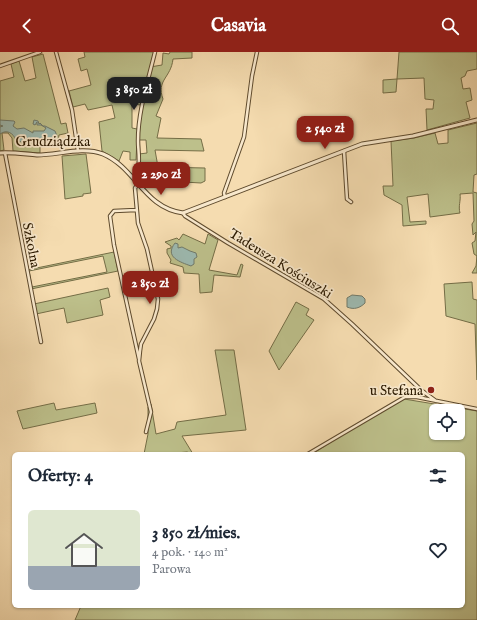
<!DOCTYPE html>
<html lang="pl">
<meta charset="utf-8">
<style>
body{margin:0;font-family:"IM FELL English",serif;background:#f2f2f3;color:#1f2937;height:100vh;display:flex;flex-direction:column;font-size:15px;white-space:nowrap}
*{box-sizing:border-box;margin:0}
p{font-size:13px;color:#747a83}
.icon{flex:none;width:22px;height:22px;fill:none;stroke:currentColor;stroke-width:2;stroke-linecap:round;stroke-linejoin:round}
.map{position:relative;flex:1;overflow:hidden}
.details{position:absolute;left:12px;top:400px;width:453px;height:156px;display:flex;flex-direction:column;background:#fff;border-radius:6px;box-shadow:0 1px 3px #0004}
.details>*{flex:none}
.fabs{position:absolute;left:429px;top:352px;display:grid;gap:8px}
.fabs a{display:grid;place-items:center;width:36px;height:36px;border-radius:6px;background:#fff;box-shadow:0 1px 3px #0004;font-size:20px}
.price{position:absolute;translate:-50% -34px;padding:0 9px;border-radius:8px;background:#8f2418;color:#fff;font-size:13px;line-height:26px;filter:drop-shadow(0 1px 2px #0008)}
.price::after{content:'';position:absolute;left:50%;top:24px;width:12px;height:9px;margin-left:-6px;background:inherit;clip-path:polygon(0 0,100% 0,50% 100%)}
.price.selected{background:#222;color:#fff}
ul{padding:0;list-style:none}
li{display:flex;align-items:center;gap:12px;height:100px;padding:0 16px}
li+li{border-top:1px solid #e0e1e3}
li span{display:grid;place-items:center;flex:none;width:112px;height:80px;border-radius:6px;color:#555}
li>.icon{margin-inline-start:auto}
span .icon{width:48px;height:48px;fill:#fffc;stroke-width:1}
li b{font-size:17px}
h2{display:flex;justify-content:space-between;align-items:center;height:48px;padding:0 16px;font-size:17px}
header{display:flex;justify-content:space-between;align-items:center;height:52px;padding:0 16px;background:#8f2418;color:#fff;font-size:18px;font-weight:700}
.map>svg:first-child{display:block}
.green{fill:#bdc08b;stroke:#746d46;fill-rule:evenodd}
.water{fill:#9dbab1;stroke:#707a6b}
.lines{fill:none;stroke-linecap:round;stroke-linejoin:round}
.minor-casing{stroke:#5e4a2d;stroke-width:4.5}
.tertiary-casing{stroke:#5e4a2d;stroke-width:5}
.minor{stroke:#f8e8cc;stroke-width:2.5}
.tertiary{stroke:#f8e8cc;stroke-width:3}
.poi-dot{fill:#8f2418;stroke:#f8e8cc;stroke-width:1.5}
.labels{text-anchor:middle;stroke-width:3.5;stroke-linejoin:round;paint-order:stroke}
.street-label{font-size:14px;fill:#2c1a01;stroke:#f8e8cc}
.poi-label{font-size:14px;fill:#2c1a01;stroke:#f8e8cc;text-anchor:end}
</style>
<header><svg class="icon" aria-label="back" viewBox="0 0 24 24"><path d="M15 5l-7 7 7 7"/></svg>Casavia<svg class="icon" aria-label="search" viewBox="0 0 24 24"><circle cx="10" cy="10" r="6"/><path d="M15 15l6 6"/></svg></header>
<div class="map">
<svg width="477" height="568" viewBox="0 0 477 568">
<rect width="100%" height="100%" fill="#f5dcb0"/>
<filter id="stains"><feTurbulence type="fractalNoise" baseFrequency=".005" numOctaves="4"/><feColorMatrix values="0 0 0 0 .2 0 0 0 0 .09 0 0 0 0 .02 0 0 0 .5 -.17"/></filter>
<radialGradient id="worn" r=".72"><stop offset=".6" stop-color="#630" stop-opacity="0"/><stop offset="1" stop-color="#630" stop-opacity=".3"/></radialGradient>
<path class="green" d="M84,0H154L150,15L162,13L163,1L169,2L170,0H192V6L173,7C171,26 156,28 163,47L156,64L161,66L157,86L201,87L204,99L155,98L158,115L205,116V129L201,131L166,129L161,141L149,124L140,131L138,126L139,102L147,101L146,88H137L136,108H130V100L123,99L119,109L102,99L99,70L115,66L112,53L88,58L85,52L73,55L69,39L91,33L87,17L81,19L78,7L85,5ZM132,52L141,53L137,77L132,76Z
M399,0H477V17L467,19L465,24L461,26L463,37L470,36L472,48L466,50L470,66L427,78L426,57H433L434,48L425,47L424,26L397,27L396,40L383,41V28L397,27Z
M43,2L61,72L66,71L68,81L59,83L58,89L40,92V101L13,99L12,86L8,81H2L4,98L0,99V29L14,25L11,12L19,9L25,29L36,26L32,5Z
M477,71V122L474,123L473,140L477,141V221H472L476,214L477,204L474,202L472,191L475,189L476,180L473,183L472,172L474,169L473,141L460,142C461,149 458,154 460,161L430,165L428,142L407,145L410,170L426,169V172L403,174L402,153L384,143L383,134H393L391,89L414,86L435,81L438,92L448,91V78Z
M86,102L91,141L83,142V144L65,147L62,104Z
M183,182L205,192L208,182L218,188L209,218L237,223L241,212L243,213L240,225L214,223L212,240L200,241L199,222L184,221L183,215L170,211L171,208L167,201V197L171,196V194L165,190L177,186L179,188Z
M114,200L118,219L31,237L27,218ZM103,204L107,220L32,235L29,219Z
M472,230L473,247L477,248V328L475,272L446,264L444,232Z
M108,236L110,245L100,248L103,263L67,271L64,256L36,262L34,252Z
M296,250L309,257L306,263L314,268L279,318L269,299Z
M215,298H234L246,378L182,384L193,402L187,400L165,402H144L148,382V355L151,352L156,382L175,377L177,370L226,363Z
M404,347L477,359V568H75L81,554H463V402H312L399,348ZM436,359H458V381H436Z
M54,351L56,358L95,351L97,361L23,377L17,359Z"/>
<path class="water" d="M0,68L14,69L15,70L13,74L17,77L24,76L33,81V79H44L46,76L41,73H37V70L35,73L33,72L34,68L38,69L39,72L40,71L43,74H45L55,79L57,84L55,87L56,88C51,91 47,88 43,91L38,90L24,91L16,88C13,81 7,77 0,82V75L3,74L0,73Z
M175,191L178,192V196L182,195L190,199L196,201L197,205L194,207V212L191,214C180,210 164,205 175,191Z
M352,243L362,244L365,247V251C360,256 354,258 347,255V246Z"/>
<g class="lines">
<g class="minor-casing">
<path id="minor" d="M56,0L72,58L78,99
M0,14L40,0
M344,99L347,147L351,150
M5,101L41,290
M133,125C142,116 138,101 138,89C138,59 148,29 155,0
M138,132L135,136L138,171L147,197L158,247L157,257L154,267L141,292L140,299L139,309L151,360L146,380
M225,145L224,141L244,85L252,24L257,0
M136,158L114,159L110,164L114,193L139,307
M183,161L185,164L228,191L324,247L352,272L421,338L436,349
M308,402L405,345H417L477,357"/>
</g>
<g class="tertiary-casing">
<path id="tertiary" d="M0,101C12,100 24,102 37,103C58,103 83,94 103,102C136,116 144,156 183,161L362,92L413,84L477,68"/>
</g>
<use href="#minor" class="minor"/>
<use href="#tertiary" class="tertiary"/>
</g>
<circle class="poi-dot" cx="431" cy="338" r="4"/>
<g class="labels">
<g class="street-label">
<text x="53" y="94">Grudziądzka</text>
<text transform="translate(32 193) rotate(79)" y="5">Szkolna</text>
<text transform="translate(281 211) rotate(32)" y="5">Tadeusza Kościuszki</text>
</g>
<g class="poi-label">
<text x="423" y="343">u Stefana</text>
</g>
</g>
<rect width="100%" height="100%" filter="url(#stains)"/>
<rect width="100%" height="100%" fill="url(#worn)"/>
</svg>
<div class="fabs">
<a><svg class="icon" aria-label="locate" viewBox="0 0 24 24"><circle cx="12" cy="12" r="6"/><path d="M12 2v4M12 18v4M2 12h4M18 12h4"/></svg></a>
</div>
<b class="price selected" style="left:134px;top:59px">3 850 zł</b>
<b class="price" style="left:325px;top:98px">2 540 zł</b>
<b class="price" style="left:161px;top:144px">2 290 zł</b>
<b class="price" style="left:150px;top:253px">2 850 zł</b>
<section class="details">
<h2>Oferty: 4<svg class="icon" aria-label="filters" viewBox="0 0 24 24"><path d="M4 7h16M4 17h16"/><circle cx="9" cy="7" r="2"/><circle cx="15" cy="17" r="2"/></svg></h2>
<ul>
<li><span style="background:linear-gradient(#dfe7d0 70%,#9aa5b1 0)"><svg class="icon" aria-label="home" viewBox="0 0 24 24"><path d="M3 11l9-7 9 7M6 9v11h12V9"/></svg></span><div><b>3 850 zł/mies.</b><p>4 pok. · 140 m²</p><p>Parowa</p></div><svg class="icon" aria-label="heart" viewBox="0 0 24 24"><path d="M12 20l-8-8c-3-5 5-10 8-4 3-6 11-1 8 4z"/></svg></li>
</ul>
</section>
</div>
